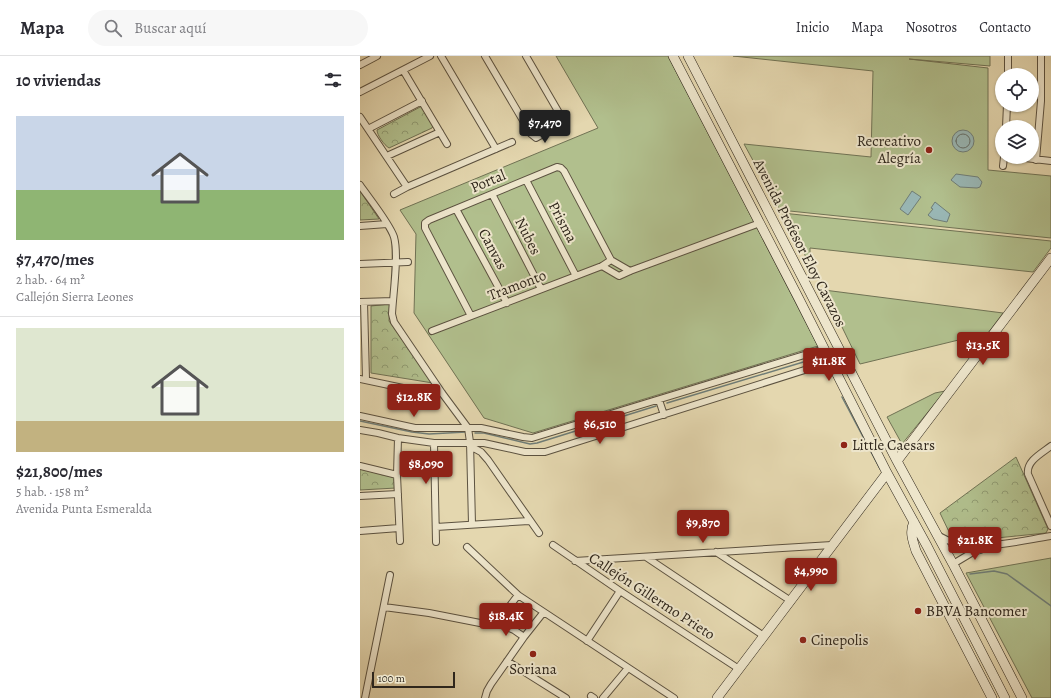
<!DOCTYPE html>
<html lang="es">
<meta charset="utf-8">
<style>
body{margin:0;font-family:Alegreya,serif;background:#f7f7f7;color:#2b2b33;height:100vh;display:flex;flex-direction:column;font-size:15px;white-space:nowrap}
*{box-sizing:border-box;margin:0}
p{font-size:13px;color:#7c7c81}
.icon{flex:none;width:22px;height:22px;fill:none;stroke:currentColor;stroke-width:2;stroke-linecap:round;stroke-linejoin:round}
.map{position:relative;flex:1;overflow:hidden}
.drawer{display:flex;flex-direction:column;background:#fff;width:360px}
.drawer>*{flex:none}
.tools{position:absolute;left:635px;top:12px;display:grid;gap:8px}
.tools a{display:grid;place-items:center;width:44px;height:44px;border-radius:50%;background:#fff;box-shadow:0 1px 3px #0004;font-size:20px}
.scale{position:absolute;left:12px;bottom:10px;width:83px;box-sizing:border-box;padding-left:4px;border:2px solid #2f261b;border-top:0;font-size:11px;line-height:14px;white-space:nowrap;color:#2f261b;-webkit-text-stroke:3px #ede5cb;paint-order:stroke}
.price{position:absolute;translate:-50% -34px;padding:0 9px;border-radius:4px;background:#8f2418;color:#fff;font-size:13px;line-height:26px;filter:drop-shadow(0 1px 2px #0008)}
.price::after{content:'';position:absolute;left:50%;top:24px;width:12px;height:9px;margin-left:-6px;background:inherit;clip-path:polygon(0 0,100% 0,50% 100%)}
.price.active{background:#222;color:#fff}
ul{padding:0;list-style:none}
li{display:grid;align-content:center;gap:8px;height:212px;padding:0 16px}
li+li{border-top:1px solid #e1e1e2}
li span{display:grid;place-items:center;height:124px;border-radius:0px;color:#555}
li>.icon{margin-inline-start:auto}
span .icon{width:72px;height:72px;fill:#fffc;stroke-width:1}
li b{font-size:17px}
h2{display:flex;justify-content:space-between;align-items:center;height:48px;padding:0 16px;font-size:17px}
header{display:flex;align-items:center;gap:24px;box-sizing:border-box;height:56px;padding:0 20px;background:#fff;border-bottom:1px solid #e1e1e2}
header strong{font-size:19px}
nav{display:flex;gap:22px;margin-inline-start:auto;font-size:14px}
.search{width:280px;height:36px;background:#f7f7f7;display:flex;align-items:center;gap:10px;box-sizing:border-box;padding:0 14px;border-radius:22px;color:#7c7c81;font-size:15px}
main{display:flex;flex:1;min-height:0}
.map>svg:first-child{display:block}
.grass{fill:#b1bf8d;stroke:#707254}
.park{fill:url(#park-crowns);stroke:#707254}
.water{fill:#99b7b5;stroke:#6f7d77}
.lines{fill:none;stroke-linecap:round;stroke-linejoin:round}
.shore{stroke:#646e68;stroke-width:1}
.stream{stroke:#6f7d77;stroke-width:1.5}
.street-casing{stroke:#5c5240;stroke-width:8}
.secondary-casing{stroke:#2f261b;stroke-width:10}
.street{stroke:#ede5cb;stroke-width:6}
.secondary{stroke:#ede5cb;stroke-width:9}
.poi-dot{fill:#8f2418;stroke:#ede5cb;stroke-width:1.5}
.labels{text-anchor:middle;stroke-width:4;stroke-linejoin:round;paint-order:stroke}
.poi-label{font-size:15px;fill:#2f261b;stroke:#ede5cb;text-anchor:start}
.street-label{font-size:15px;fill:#2f261b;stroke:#ede5cb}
</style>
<header>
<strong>Mapa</strong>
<div class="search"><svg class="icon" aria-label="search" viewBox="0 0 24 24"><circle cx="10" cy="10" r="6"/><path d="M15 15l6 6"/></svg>Buscar aquí</div>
<nav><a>Inicio</a><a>Mapa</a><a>Nosotros</a><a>Contacto</a></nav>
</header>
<main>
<section class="drawer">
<h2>10 viviendas<svg class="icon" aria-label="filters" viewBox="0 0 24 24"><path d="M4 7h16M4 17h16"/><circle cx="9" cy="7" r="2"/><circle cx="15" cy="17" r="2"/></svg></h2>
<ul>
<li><span style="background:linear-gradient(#c9d6e8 60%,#8fb573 0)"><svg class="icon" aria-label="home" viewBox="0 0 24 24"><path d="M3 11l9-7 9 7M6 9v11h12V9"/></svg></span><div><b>$7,470/mes</b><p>2 hab. · 64 m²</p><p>Callejón Sierra Leones</p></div></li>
<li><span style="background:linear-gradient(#dfe7d0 75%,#c2b280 0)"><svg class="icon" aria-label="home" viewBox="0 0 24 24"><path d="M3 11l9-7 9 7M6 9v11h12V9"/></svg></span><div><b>$21,800/mes</b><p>5 hab. · 158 m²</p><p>Avenida Punta Esmeralda</p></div></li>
</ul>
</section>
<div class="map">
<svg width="691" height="642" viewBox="0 0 691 642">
<defs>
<pattern id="park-crowns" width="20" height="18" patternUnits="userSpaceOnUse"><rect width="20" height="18" fill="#b1bf8d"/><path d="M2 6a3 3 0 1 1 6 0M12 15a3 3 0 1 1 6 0" fill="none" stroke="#909b72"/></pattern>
</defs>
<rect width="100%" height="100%" fill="#e4d7af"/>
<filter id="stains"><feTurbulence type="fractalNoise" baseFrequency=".005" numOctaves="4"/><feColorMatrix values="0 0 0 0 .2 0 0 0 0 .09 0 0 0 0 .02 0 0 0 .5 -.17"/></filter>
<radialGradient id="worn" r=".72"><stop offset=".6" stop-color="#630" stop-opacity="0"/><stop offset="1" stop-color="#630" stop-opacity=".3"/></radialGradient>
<path class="grass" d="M196,0H308L458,290L173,377L124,362L54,257L56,178L40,154L238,72Z
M373,0H630V10L549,3L628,12V114L691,120V182L420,154L384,88L511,101L513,15Z
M422,157L691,185V192L673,216L450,192V201H446Z
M464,234L643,257L622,285L615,280L500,308Z
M585,335L542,388L527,361L575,337Z
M691,502V642H672L606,517Z"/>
<path class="park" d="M62,50L73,70L72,72L29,92C24,89 17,79 17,74Z
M0,135L19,163L0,164Z
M30,248L29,265L73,327L11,317V250Z
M656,401L688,473L686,477L607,485L591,480L580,457Z
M0,412L36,422V432L0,434Z"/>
<path class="water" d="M592 85a11 11 0 1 1 22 0a11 11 0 1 1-22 0Z
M596,118L618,121L622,126L620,131L617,132L600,131L591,124Z
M552,135L561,141L548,159L540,153Z
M575,146L590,158L587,166L573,163L568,159L573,153L571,152Z"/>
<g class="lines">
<path class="shore" d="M596 85a7 7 0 1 1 14 0a7 7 0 1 1-14 0Z"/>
<path class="stream" d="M482,341L520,413
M307,347L450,304
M0,365L52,376L69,378L106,376
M115,377H124L170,388L177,387L296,350
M610,518L634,515L647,518L691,550"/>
<g class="street-casing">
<path id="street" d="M81,0L136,93
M125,0L171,78L176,82L199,69L202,66V62L166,0
M0,9L17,0
M43,14L87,88
M648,19V0
M0,36L70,0
M0,61L47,131
M646,71L647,49
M8,73L62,45
M27,100L80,76
M656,101L691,105
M676,104L681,45V0
M643,110L644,101
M166,124L216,220
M0,129C9,142 30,168 34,181C39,199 33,238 32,258L34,266L82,337L108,372L110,386L112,468
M34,138L47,131L152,86
M132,138L181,233
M96,153L147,247
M0,170L27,168
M251,204L270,215
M0,208L48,206
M242,210L259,220L270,215L400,167
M0,246L33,245
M4,246L6,323
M111,260L65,172V167L69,164L197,111L201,112L204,115L251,204
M72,275L242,210L251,204
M0,323L62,336L82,337
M299,344L304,359
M0,360L55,372H121L163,381L172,382L464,293
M0,374L18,377L38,382L74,387H124L165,396H185L470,306
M38,382L37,419L40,485
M74,387L76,486
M110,390L121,396L128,404L179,477
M691,390C682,397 666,405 668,418L691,470
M0,410L37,419
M0,440L38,438
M76,471L169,465
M0,475L39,472
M579,480C609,499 658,485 691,480
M193,489L260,535L379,613
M107,491L158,539L314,642
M356,496L431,545
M286,501L404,580
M215,505L472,489
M593,508L613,496L620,494L630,490
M24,551L69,557L120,567H137L154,574L164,581
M137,567L158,539
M227,585L260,535
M147,605L206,642
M231,640L234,642
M5,642L30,519
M125,642L127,635L131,628L164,581L183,557
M243,642L268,612"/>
</g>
<g class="secondary-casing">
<path id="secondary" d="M313,0L438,241L527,417L567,490L645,642
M328,0L537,405L593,508L662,642
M537,405L691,202
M554,466C549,476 553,485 556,495L632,642
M357,642L527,417"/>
</g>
<use href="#street" class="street"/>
<use href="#secondary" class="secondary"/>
</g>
<g class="poi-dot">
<circle cx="569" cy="94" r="4"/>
<circle cx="484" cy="389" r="4"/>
<circle cx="558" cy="555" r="4"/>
<circle cx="443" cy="584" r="4"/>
<circle cx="173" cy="598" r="4"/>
</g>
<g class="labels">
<g class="poi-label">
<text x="561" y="90" text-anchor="end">Recreativo<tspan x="561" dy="17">Alegría</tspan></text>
<text x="492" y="394">Little Caesars</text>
<text x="566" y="560">BBVA Bancomer</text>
<text x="451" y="589">Cinepolis</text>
<text x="173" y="618" text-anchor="middle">Soriana</text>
</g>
<g class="street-label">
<text transform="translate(128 125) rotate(-23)" y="5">Portal</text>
<text transform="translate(203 166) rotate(62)" y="5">Prisma</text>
<text transform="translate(168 180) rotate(63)" y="5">Nubes</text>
<text transform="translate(440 187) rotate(63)" y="5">Avenida Profesor Eloy Cavazos</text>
<text transform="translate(133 193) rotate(62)" y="5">Canvas</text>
<text transform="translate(157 229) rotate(-21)" y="5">Tramonto</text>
<text transform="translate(292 540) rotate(33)" y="5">Callejón Gillermo Prieto</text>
</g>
</g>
<rect width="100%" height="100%" filter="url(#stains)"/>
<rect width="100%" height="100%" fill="url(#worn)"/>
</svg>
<div class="tools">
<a><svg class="icon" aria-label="locate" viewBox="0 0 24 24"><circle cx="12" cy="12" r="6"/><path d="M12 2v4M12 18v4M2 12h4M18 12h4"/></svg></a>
<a><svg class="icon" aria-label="layers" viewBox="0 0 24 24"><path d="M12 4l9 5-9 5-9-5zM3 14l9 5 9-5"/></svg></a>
</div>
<div class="scale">100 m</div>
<b class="price active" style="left:185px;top:88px">$7,470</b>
<b class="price" style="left:623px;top:310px">$13.5K</b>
<b class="price" style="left:469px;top:326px">$11.8K</b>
<b class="price" style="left:54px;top:362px">$12.8K</b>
<b class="price" style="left:240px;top:389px">$6,510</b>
<b class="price" style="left:66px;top:429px">$8,090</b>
<b class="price" style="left:343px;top:488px">$9,870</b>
<b class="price" style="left:615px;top:505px">$21.8K</b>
<b class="price" style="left:451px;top:536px">$4,990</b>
<b class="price" style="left:146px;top:581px">$18.4K</b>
</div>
</main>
